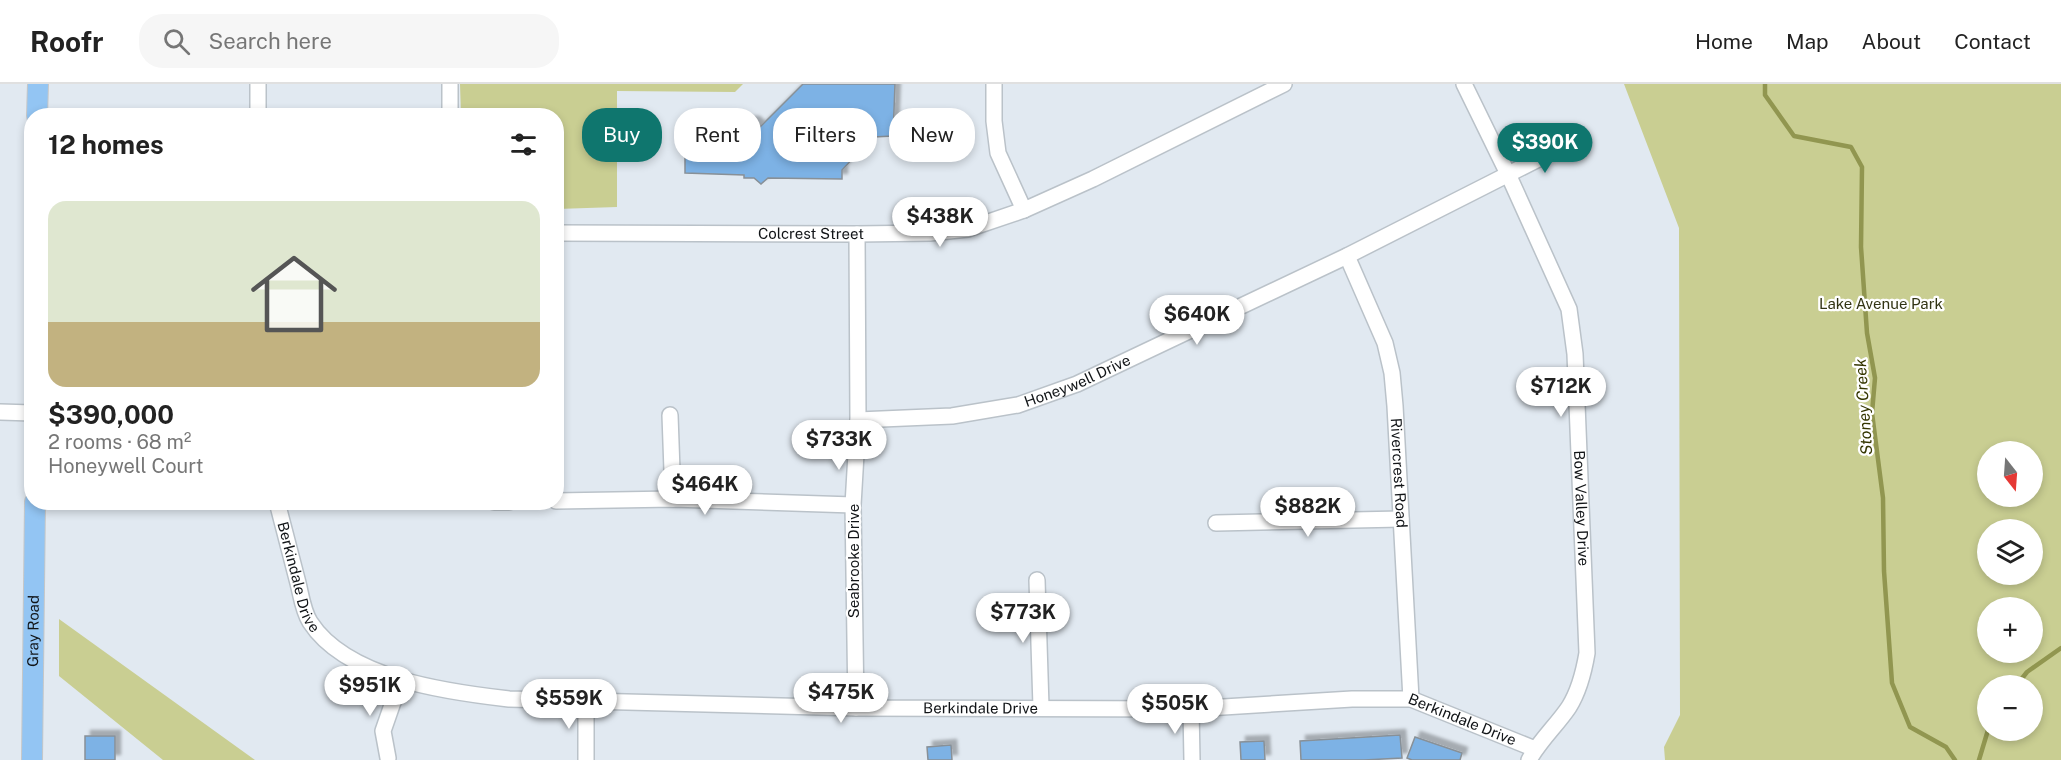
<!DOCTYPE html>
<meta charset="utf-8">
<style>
body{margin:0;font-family:"Public Sans",sans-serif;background:#f6f6f6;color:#222;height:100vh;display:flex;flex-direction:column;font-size:22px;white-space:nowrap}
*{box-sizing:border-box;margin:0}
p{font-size:20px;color:#767676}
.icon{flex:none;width:33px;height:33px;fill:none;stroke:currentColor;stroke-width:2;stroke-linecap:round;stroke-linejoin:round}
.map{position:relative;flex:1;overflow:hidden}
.drawer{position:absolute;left:24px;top:24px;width:540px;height:402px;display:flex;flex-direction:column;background:#fff;border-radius:24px;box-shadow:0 3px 9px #0003}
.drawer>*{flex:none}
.guide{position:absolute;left:582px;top:24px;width:570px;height:54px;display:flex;gap:12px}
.needle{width:39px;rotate:163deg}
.tools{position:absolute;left:1977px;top:357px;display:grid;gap:12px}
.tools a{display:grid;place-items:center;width:66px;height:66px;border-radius:50%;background:#fff;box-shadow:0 3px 9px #0003;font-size:30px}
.price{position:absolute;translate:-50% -51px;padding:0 14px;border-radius:21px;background:#fff;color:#222;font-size:20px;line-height:39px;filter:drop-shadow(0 2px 3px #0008)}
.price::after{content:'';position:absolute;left:50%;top:36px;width:18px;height:14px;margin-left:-9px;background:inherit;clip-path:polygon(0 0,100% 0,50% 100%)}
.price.on{background:#0f766e;color:#fff}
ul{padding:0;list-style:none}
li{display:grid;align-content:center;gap:12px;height:318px;padding:0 24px}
li span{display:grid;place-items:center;height:186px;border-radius:18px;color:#555}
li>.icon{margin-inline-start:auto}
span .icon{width:108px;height:108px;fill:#fffc;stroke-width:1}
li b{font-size:26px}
h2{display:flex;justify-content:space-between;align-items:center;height:72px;padding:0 24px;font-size:26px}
.tag{padding:0 21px;border-radius:24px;background:#fff;box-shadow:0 3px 9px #0003;font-size:21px;line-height:54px}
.tag.on{background:#0f766e;color:#fff}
header{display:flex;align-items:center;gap:36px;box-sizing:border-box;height:84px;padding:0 30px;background:#fff;border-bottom:2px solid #e0e0e0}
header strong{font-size:28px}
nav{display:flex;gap:33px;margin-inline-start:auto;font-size:21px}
.search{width:420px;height:54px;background:#f6f6f6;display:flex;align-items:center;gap:15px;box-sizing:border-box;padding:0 21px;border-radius:24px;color:#767676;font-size:22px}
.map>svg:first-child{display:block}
.green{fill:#c9ce92;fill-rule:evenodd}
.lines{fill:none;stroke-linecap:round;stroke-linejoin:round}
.stream{stroke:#919650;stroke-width:4.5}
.building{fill:#7db2e5;stroke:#889097;stroke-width:1.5;filter:url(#shadow)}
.minor-casing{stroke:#bac2c9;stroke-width:18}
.major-casing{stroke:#c6c7c7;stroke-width:22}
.minor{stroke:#fff;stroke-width:15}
.major{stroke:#93c5f3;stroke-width:20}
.labels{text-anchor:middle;stroke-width:4.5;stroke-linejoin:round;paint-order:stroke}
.street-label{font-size:15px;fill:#111417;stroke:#fff}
.park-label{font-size:15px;fill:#323414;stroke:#fff}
.water-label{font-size:16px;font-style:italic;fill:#343600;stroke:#fff}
</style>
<header>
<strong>Roofr</strong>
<div class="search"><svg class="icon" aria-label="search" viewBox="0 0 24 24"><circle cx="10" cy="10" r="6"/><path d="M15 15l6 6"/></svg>Search here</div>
<nav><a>Home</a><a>Map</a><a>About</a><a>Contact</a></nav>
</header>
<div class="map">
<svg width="2061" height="676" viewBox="0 0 2061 676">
<defs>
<filter id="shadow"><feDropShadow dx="5.5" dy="-5.5" stdDeviation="1.5" flood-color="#0004"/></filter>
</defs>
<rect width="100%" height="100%" fill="#e1e9f1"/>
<path class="green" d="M460,0H743L735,8L617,7V123L557,125L556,32L461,31Z
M1624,0H2061V676H1665L1664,663L1680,631L1679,144ZM1988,368H2032V412H1988ZM1988,446H2032V490H1988ZM1988,524H2032V568H1988ZM1988,602H2032V646H1988Z
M59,535L255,676H163L59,592Z"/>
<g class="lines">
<path class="stream" d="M1765,0V11L1794,52L1851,63L1862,83L1861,163L1867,249L1875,294L1872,329L1883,414L1884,487L1892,599L1910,643L1946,663L1955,676
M2016,602L2027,588L2061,564
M1979,676L1988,646"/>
</g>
<path class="building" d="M803,0H895L893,52L873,53L842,86V95L768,94L761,100L754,94H744V91L685,89V37L754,38L760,43Z
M1400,651L1402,674L1364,676H1301L1300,657Z
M85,652H115V676H85Z
M1415,653L1462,669L1460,676H1412L1407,674Z
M1264,657L1265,676H1241L1240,658Z
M951,661L952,676H928L927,663Z"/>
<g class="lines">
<g class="minor-casing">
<g id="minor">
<path d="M258,0V32"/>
<path d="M994,0V37L998,69L1024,126"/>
<path id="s1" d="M1464,0L1508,90L1569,225L1575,270L1587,569C1584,587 1579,607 1569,623C1557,641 1540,656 1529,676"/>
<path d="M450,32V0"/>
<path id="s2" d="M556,149L857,150L930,149L968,145L1024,126L1093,95L1284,0"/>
<path id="s3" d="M1347,172L1385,259L1392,289L1395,322L1411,615"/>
<path d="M0,328L32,329"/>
<path d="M670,331L673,415"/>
<path id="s4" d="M858,336L952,332L1018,321L1077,300L1347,172L1566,61"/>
<path d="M556,417L673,415L853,421"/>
<path id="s5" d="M277,418C284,445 291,472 298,499C301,511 303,527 310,538C347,595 447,608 509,615L856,624L1191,625L1352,615H1411L1535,665"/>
<path d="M494,418H509"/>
<path d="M1216,439L1401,435"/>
<path d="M1037,496L1041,623"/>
<path d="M586,616V676"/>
<path d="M856,624L853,421L858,336L857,150"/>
<path d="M1191,625L1192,676"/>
<path d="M388,674L383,647L401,595"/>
</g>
</g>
<g class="major-casing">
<g id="major">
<path d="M37,32L38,0"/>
<path id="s6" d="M32,676L35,418"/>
</g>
</g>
<use href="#minor" class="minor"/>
<use href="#major" class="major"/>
</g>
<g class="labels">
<g class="street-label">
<text dy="5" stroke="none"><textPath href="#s2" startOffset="255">Colcrest Street</textPath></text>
<text dy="5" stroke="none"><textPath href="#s4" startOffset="225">Honeywell Drive</textPath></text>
<text dy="5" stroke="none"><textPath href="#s3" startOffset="226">Rivercrest Road</textPath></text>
<text dy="5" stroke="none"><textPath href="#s1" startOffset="448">Bow Valley Drive</textPath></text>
<text transform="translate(854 477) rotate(-90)" y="5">Seabrooke Drive</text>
<text dy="5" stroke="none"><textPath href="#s5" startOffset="78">Berkindale Drive</textPath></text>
<text dy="5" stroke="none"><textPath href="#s6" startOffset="129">Gray Road</textPath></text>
<text dy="5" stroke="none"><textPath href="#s5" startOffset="816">Berkindale Drive</textPath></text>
<text dy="5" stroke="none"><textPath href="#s5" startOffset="1302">Berkindale Drive</textPath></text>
</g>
<g class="park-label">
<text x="1881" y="225">Lake Avenue Park</text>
</g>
<g class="water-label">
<text transform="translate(1863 323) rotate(-94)" y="6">Stoney Creek</text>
</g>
</g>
</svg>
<div class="tools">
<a><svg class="needle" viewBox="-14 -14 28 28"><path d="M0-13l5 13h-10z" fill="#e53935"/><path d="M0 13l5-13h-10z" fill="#767676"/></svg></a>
<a><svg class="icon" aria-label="layers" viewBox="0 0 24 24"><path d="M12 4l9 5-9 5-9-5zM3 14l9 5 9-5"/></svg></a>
<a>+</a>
<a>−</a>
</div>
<b class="price on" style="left:1545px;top:90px">$390K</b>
<b class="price" style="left:940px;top:164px">$438K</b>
<b class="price" style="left:1197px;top:262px">$640K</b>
<b class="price" style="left:1561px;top:334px">$712K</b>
<b class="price" style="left:839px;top:387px">$733K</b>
<b class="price" style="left:705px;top:432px">$464K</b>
<b class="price" style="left:1308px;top:454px">$882K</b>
<b class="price" style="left:1023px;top:560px">$773K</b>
<b class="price" style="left:370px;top:633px">$951K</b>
<b class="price" style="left:841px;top:640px">$475K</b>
<b class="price" style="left:569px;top:646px">$559K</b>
<b class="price" style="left:1175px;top:651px">$505K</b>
<div class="guide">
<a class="tag on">Buy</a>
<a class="tag">Rent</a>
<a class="tag">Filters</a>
<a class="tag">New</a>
</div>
<section class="drawer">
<h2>12 homes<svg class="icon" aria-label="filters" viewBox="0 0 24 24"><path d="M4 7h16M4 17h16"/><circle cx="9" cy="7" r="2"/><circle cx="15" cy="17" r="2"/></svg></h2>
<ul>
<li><span style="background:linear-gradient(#dfe7d0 65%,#c2b280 0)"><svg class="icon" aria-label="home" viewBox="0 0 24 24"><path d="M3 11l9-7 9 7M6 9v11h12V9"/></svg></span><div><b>$390,000</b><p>2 rooms · 68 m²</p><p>Honeywell Court</p></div></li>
</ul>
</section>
</div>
